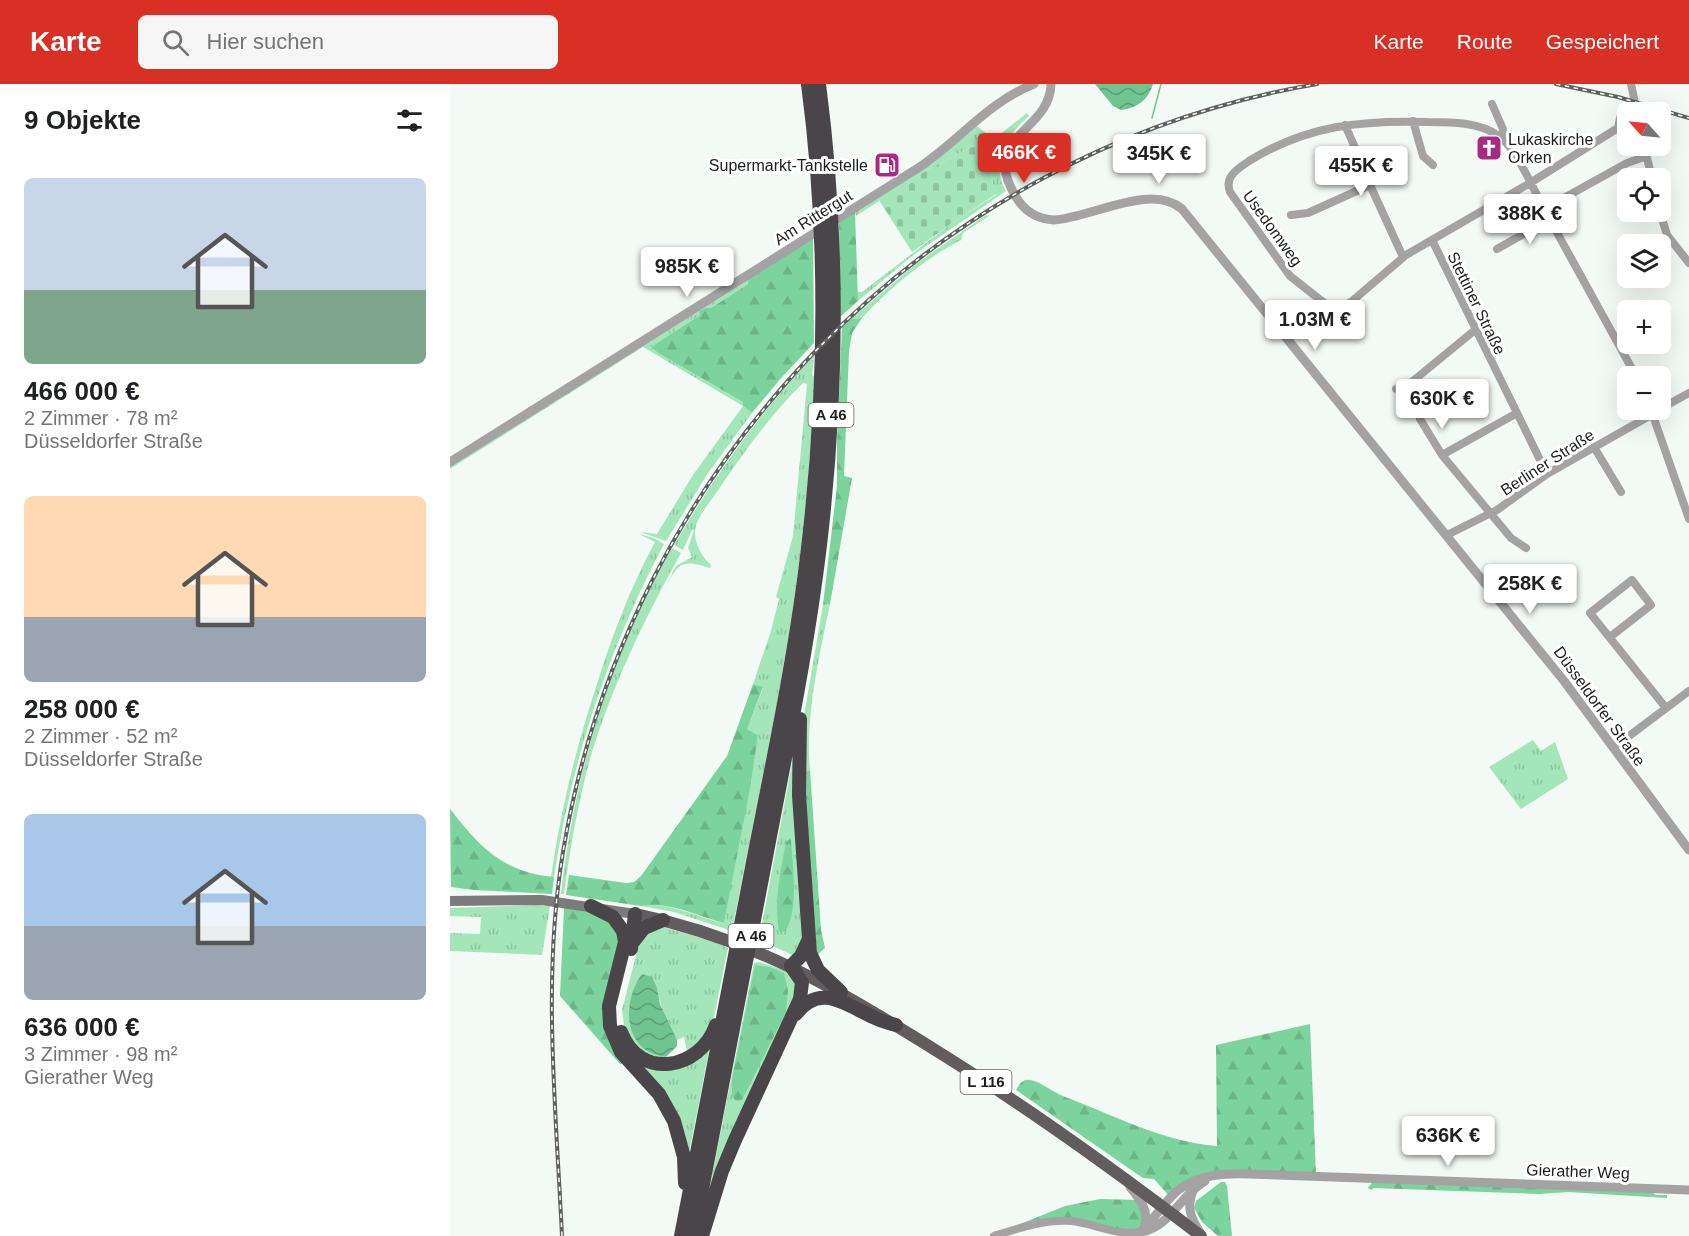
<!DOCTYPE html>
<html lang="de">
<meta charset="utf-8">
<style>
body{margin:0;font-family:Helvetica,sans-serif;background:#f6f6f6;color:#202124;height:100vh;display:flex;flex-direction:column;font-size:22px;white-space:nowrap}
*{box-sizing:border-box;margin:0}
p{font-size:20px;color:#757577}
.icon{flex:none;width:33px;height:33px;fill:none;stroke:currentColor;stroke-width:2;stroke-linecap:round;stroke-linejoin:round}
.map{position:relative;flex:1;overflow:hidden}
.side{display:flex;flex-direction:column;background:#fff;width:450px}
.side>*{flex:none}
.needle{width:39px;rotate:297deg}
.buttons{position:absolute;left:1167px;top:18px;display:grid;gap:12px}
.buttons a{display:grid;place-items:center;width:54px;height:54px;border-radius:9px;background:#fff;box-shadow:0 6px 24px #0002;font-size:30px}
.price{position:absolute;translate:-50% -51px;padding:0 14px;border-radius:6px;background:#fff;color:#222;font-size:20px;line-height:39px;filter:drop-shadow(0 2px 3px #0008)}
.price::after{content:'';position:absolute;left:50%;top:36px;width:18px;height:14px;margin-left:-9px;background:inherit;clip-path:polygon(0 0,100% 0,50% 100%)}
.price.current{background:#d93025;color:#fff}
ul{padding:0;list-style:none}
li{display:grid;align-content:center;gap:12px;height:318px;padding:0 24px}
li span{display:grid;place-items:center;height:186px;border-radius:9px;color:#555}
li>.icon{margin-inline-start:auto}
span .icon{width:108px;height:108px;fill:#fffc;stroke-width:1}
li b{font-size:26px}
h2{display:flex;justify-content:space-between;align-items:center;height:72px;padding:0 24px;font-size:26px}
header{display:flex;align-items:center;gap:36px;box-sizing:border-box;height:84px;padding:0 30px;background:#d93025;color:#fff}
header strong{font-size:28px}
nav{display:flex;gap:33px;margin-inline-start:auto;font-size:21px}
.search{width:420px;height:54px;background:#f6f6f6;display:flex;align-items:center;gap:15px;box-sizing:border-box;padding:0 21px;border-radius:9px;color:#757577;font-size:22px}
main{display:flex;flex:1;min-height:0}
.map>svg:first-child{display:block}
.grass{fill:url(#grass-tufts)}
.forest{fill:url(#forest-firs)}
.cemetery{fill:url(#cemetery-stones)}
.water{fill:url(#water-waves)}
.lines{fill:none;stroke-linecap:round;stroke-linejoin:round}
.stream{stroke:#6fc490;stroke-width:1.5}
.minor{stroke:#a5a2a3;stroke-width:8}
.tertiary{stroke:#a5a2a3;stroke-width:9}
.secondary{stroke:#7d7a7c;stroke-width:10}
.primary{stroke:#615d5f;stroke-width:12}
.motorway{stroke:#4a4548;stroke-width:14}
.rail-casing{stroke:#5d605d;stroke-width:4}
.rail{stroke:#fff;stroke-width:1.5;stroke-dasharray:4.5;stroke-linecap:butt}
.labels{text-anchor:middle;stroke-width:6;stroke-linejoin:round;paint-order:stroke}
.shield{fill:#fff;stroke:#606260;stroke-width:1.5}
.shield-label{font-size:15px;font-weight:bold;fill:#1c1e1c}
.poi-label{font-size:16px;fill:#1c1e1c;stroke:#fff;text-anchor:start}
.street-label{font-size:16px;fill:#1c1e1c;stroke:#fff}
</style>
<header>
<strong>Karte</strong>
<div class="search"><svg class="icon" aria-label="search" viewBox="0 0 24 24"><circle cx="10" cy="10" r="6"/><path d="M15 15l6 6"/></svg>Hier suchen</div>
<nav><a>Karte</a><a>Route</a><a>Gespeichert</a></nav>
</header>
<main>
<section class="side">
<h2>9 Objekte<svg class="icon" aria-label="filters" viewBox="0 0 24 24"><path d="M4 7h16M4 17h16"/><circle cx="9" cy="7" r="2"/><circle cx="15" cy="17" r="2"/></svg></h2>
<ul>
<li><span style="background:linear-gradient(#c9d6e8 60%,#7fa58c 0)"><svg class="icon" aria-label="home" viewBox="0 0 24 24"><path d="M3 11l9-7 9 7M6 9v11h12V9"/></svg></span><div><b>466 000 €</b><p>2 Zimmer · 78 m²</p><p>Düsseldorfer Straße</p></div></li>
<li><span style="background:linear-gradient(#ffd9b3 65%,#9aa5b1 0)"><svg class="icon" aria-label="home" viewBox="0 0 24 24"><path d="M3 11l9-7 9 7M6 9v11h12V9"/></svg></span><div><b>258 000 €</b><p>2 Zimmer · 52 m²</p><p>Düsseldorfer Straße</p></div></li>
<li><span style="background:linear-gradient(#a9c7e8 60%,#9aa5b1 0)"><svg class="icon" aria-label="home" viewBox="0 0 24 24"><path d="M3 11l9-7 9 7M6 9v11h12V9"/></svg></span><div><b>636 000 €</b><p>3 Zimmer · 98 m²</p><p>Gierather Weg</p></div></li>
</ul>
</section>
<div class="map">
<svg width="1239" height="1152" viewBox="0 0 1239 1152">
<defs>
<pattern id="grass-tufts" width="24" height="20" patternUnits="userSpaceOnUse" patternTransform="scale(1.5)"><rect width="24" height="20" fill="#a4e5ba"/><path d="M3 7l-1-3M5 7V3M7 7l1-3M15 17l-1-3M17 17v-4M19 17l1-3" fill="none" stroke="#8dc49f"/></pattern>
<pattern id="forest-firs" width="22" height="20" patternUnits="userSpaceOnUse" patternTransform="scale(1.5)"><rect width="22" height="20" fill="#7dd39d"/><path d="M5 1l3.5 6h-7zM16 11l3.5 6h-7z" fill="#6bb587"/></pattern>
<pattern id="cemetery-stones" width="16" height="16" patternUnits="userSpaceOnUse" patternTransform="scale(1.5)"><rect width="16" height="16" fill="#a4e5ba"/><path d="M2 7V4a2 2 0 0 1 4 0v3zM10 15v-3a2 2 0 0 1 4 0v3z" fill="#8dc49f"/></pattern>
<pattern id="water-waves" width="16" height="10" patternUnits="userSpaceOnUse" patternTransform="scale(1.5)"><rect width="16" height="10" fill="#6fc490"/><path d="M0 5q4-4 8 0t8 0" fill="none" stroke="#5a9f75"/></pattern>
</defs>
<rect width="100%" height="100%" fill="#f3f9f5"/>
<path class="grass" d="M577,29L579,32C557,51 539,78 556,107L462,172L408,217L407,208H412L502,139L546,111C540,89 537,79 547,58L544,55Z
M527,42L541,53L477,86L406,132L405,128L493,70Z
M536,131L539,132L513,149L511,156C473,176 441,203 412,234L401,235L467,179Z
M298,195V200L261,224H256L250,231L201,263L208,269L293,318V322L302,329L258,389L216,457L190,448L207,450L243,391L293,322L193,263L0,385V382Z
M364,272L362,291L365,293C361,363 356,432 346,502C330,618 304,732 282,847L224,828L191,822C220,817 246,834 274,839L308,651L297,645L313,604L303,600L321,547L329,515L326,513L343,452L357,300L353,299C320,331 292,371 266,409C260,418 250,430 246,441C242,455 250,471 261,481L260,484C230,474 228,480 214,506L226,482L242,473L238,464L244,446H242L233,466L224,461C264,393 309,329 364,272Z
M189,450L204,454L214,460C158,566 122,674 104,793H101C110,729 125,668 145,606C161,555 179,506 205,458Z
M222,464L231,469C195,534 161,604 140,675C128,719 120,765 114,810H111C124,690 161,569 222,464Z
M380,520C369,574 355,631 360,686L352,689L354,632L373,521Z
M1083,656L1091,667L1105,658L1118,695L1071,725L1039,683Z
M344,669L355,844L351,864L345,872L309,856Z
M85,821L100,822L92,871L0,867V849L30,850L31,833L0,832V824Z
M209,842L255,855L278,864L263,938L255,955L237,967L234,953L227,956C218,939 210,923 207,904L206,971L224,975L205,974L196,970L175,949L172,926L191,852Z
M309,878L334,886L346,894L350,905L258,1112L304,879Z
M260,962L239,1069C233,1029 203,997 176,969L205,983Z"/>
<path class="forest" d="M405,128L408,217L390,233L389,138Z
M363,154L364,259L332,293L302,329L293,322V318L208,269L201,263L250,231L249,227L256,224H261L298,200V195Z
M412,234L402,249L399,267L394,392L402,394L380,520L373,521L387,402V358L392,243L401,235Z
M303,600L313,603L297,645L308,651L300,704L274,839C247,832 219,817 191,822L116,811L119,791L176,799L184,798L191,792L277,672Z
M360,686L371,846L375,864L367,871L352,689Z
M0,725C30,763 52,788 104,793L102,810L24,806L1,803Z
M341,754C342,780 350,825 335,847L329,848C324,815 330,791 336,758Z
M114,824L134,827L156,834L170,851L158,904L176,980H170L110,912Z
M305,881L320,883L334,889L338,907L336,928L292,1016L286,1017L282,1012V995Z
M860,940L866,1092L753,1094L720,1113L704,1095L693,1094L687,1090L566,1006C570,1000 572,995 580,996C592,998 602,1008 613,1012C663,1031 714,1058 767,1062L766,961Z
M923,1097L1201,1108L1206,1111H1217V1114L1118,1108L1089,1110L923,1104L922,1106L918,1104Z
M771,1098H775L777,1102L782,1152H768L752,1138L744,1124L746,1117Z
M650,1115L690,1116L694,1122L690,1148L611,1137L541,1152L615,1122Z"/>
<path class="cemetery" d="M541,53L548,58C537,79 540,89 546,110L502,139L462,168L429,116L477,86Z"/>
<path class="water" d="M645,0H703C698,16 688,24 671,26L663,22Z
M192,890L202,893L207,904L210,920L227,956V962L216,973C173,968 171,919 192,890Z"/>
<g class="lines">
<path class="stream" d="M702,34L711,0"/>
<path class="minor" d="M1181,0L1187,28
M1042,20L1053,45L1052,54
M1170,34L1168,44L1080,99L956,171L901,218L891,224L878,222L840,192L780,108C774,92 788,85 799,77C857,41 912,36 978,38C1002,38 1029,38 1049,52C1065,63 1084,106 1094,125L1186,292
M963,37L973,72L983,81
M895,41L918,93L920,101L953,173
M1194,62L1202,94
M1094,125L1177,79L1197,72
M1210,128L1217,151L1239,179
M841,131L858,129L920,101
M982,156L1097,390
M1047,165L1100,135
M946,305L958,301L1025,246
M1210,325L1239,309
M1201,326L1239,435
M970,335L992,371L1061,454L1076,464
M1144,363L1171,408
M992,371L1067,329
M997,451L1047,426L1097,390L1210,326
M1160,553L1201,521L1182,496L1140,529L1216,624
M1163,664L1239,607
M544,1152C569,1144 595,1135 622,1137C646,1140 667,1152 690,1148"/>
<path class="tertiary" d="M601,0C600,49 528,51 566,113C575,128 587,135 604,136C641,134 701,98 732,125L1114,597L1239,766
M0,378L468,84C508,58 538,18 584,0
M680,1103C690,1115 700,1127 694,1144
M744,1105C736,1121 740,1134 750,1148
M690,1148C702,1138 710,1124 721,1113C740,1091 772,1089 799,1090L1239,1106
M690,1148C720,1144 730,1111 755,1097"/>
<path class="secondary" d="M0,817L92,816L185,830"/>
<path class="primary" d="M185,830C302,854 390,906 490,969C580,1025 666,1087 751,1152"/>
<path class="motorway" d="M350,635L349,711L360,869L368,886L391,908
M141,822L163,833L173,847L175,858L159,922L160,942L171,968L209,1010L224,1037L234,1073L235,1099
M183,858L194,844L213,836
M181,865L185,830
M346,930C370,898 396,921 423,933C430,937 438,939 446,941
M171,948C190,997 250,986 266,941
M231,1152C255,1027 279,903 303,778C324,671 347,564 359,455C376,305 378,151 358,0
M243,1152C267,1029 290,907 314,784C334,677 357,570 370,461C388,308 389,153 369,0
M252,1152L272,1087L285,1056L350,915L352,898L341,882L351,872L358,857"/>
<g class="rail-casing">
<path id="rail" d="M1106,0L1168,13L1239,34
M112,1152C106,1024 92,894 113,768C177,382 479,66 867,0"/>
</g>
<use href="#rail" class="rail"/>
</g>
<defs>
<g id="church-square" transform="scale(1.35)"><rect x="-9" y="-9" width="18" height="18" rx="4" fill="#a72c81" stroke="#fff"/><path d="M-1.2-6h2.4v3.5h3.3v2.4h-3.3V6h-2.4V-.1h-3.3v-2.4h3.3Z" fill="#fff"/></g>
<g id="fuel-square" transform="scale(1.35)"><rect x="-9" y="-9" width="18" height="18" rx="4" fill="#a72c81" stroke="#fff"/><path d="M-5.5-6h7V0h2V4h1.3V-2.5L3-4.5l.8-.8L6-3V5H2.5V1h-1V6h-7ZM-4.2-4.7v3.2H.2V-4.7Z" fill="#fff"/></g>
</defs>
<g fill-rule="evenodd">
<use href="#church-square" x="1039" y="64"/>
<use href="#fuel-square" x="437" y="81"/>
</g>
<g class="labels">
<g class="shield">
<rect x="358.5" y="319" width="45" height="24" rx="4.5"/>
<rect x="278.5" y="840" width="45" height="24" rx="4.5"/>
<rect x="510.5" y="986" width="51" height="24" rx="4.5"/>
</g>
<g class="shield-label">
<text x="381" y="336">A 46</text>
<text x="301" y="857">A 46</text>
<text x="536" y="1003">L 116</text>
</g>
<g class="poi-label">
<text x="1058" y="61">Lukaskirche<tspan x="1058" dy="18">Orken</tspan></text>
<text x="418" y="87" text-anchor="end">Supermarkt-Tankstelle</text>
</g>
<g class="street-label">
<text transform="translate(363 133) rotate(-32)" y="6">Am Rittergut</text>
<text transform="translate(823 144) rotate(54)" y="6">Usedomweg</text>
<text transform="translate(1027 219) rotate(64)" y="6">Stettiner Straße</text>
<text transform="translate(1097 378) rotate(-33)" y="6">Berliner Straße</text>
<text transform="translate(1150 622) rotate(54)" y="6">Düsseldorfer Straße</text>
<text transform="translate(1128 1087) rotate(2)" y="6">Gierather Weg</text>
</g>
</g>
</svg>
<div class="buttons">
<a><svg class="needle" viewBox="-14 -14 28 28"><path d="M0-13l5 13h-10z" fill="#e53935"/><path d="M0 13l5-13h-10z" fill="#757577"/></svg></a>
<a><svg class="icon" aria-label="locate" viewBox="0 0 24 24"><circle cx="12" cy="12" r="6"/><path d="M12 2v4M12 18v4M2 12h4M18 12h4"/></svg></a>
<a><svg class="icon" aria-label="layers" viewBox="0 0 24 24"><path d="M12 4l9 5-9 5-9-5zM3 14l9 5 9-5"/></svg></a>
<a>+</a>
<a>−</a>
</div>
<b class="price current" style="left:574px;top:100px">466K €</b>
<b class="price" style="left:709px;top:101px">345K €</b>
<b class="price" style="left:911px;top:113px">455K €</b>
<b class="price" style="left:1080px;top:161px">388K €</b>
<b class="price" style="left:237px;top:214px">985K €</b>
<b class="price" style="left:865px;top:267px">1.03M €</b>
<b class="price" style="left:992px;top:346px">630K €</b>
<b class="price" style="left:1080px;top:531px">258K €</b>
<b class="price" style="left:998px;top:1083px">636K €</b>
</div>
</main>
